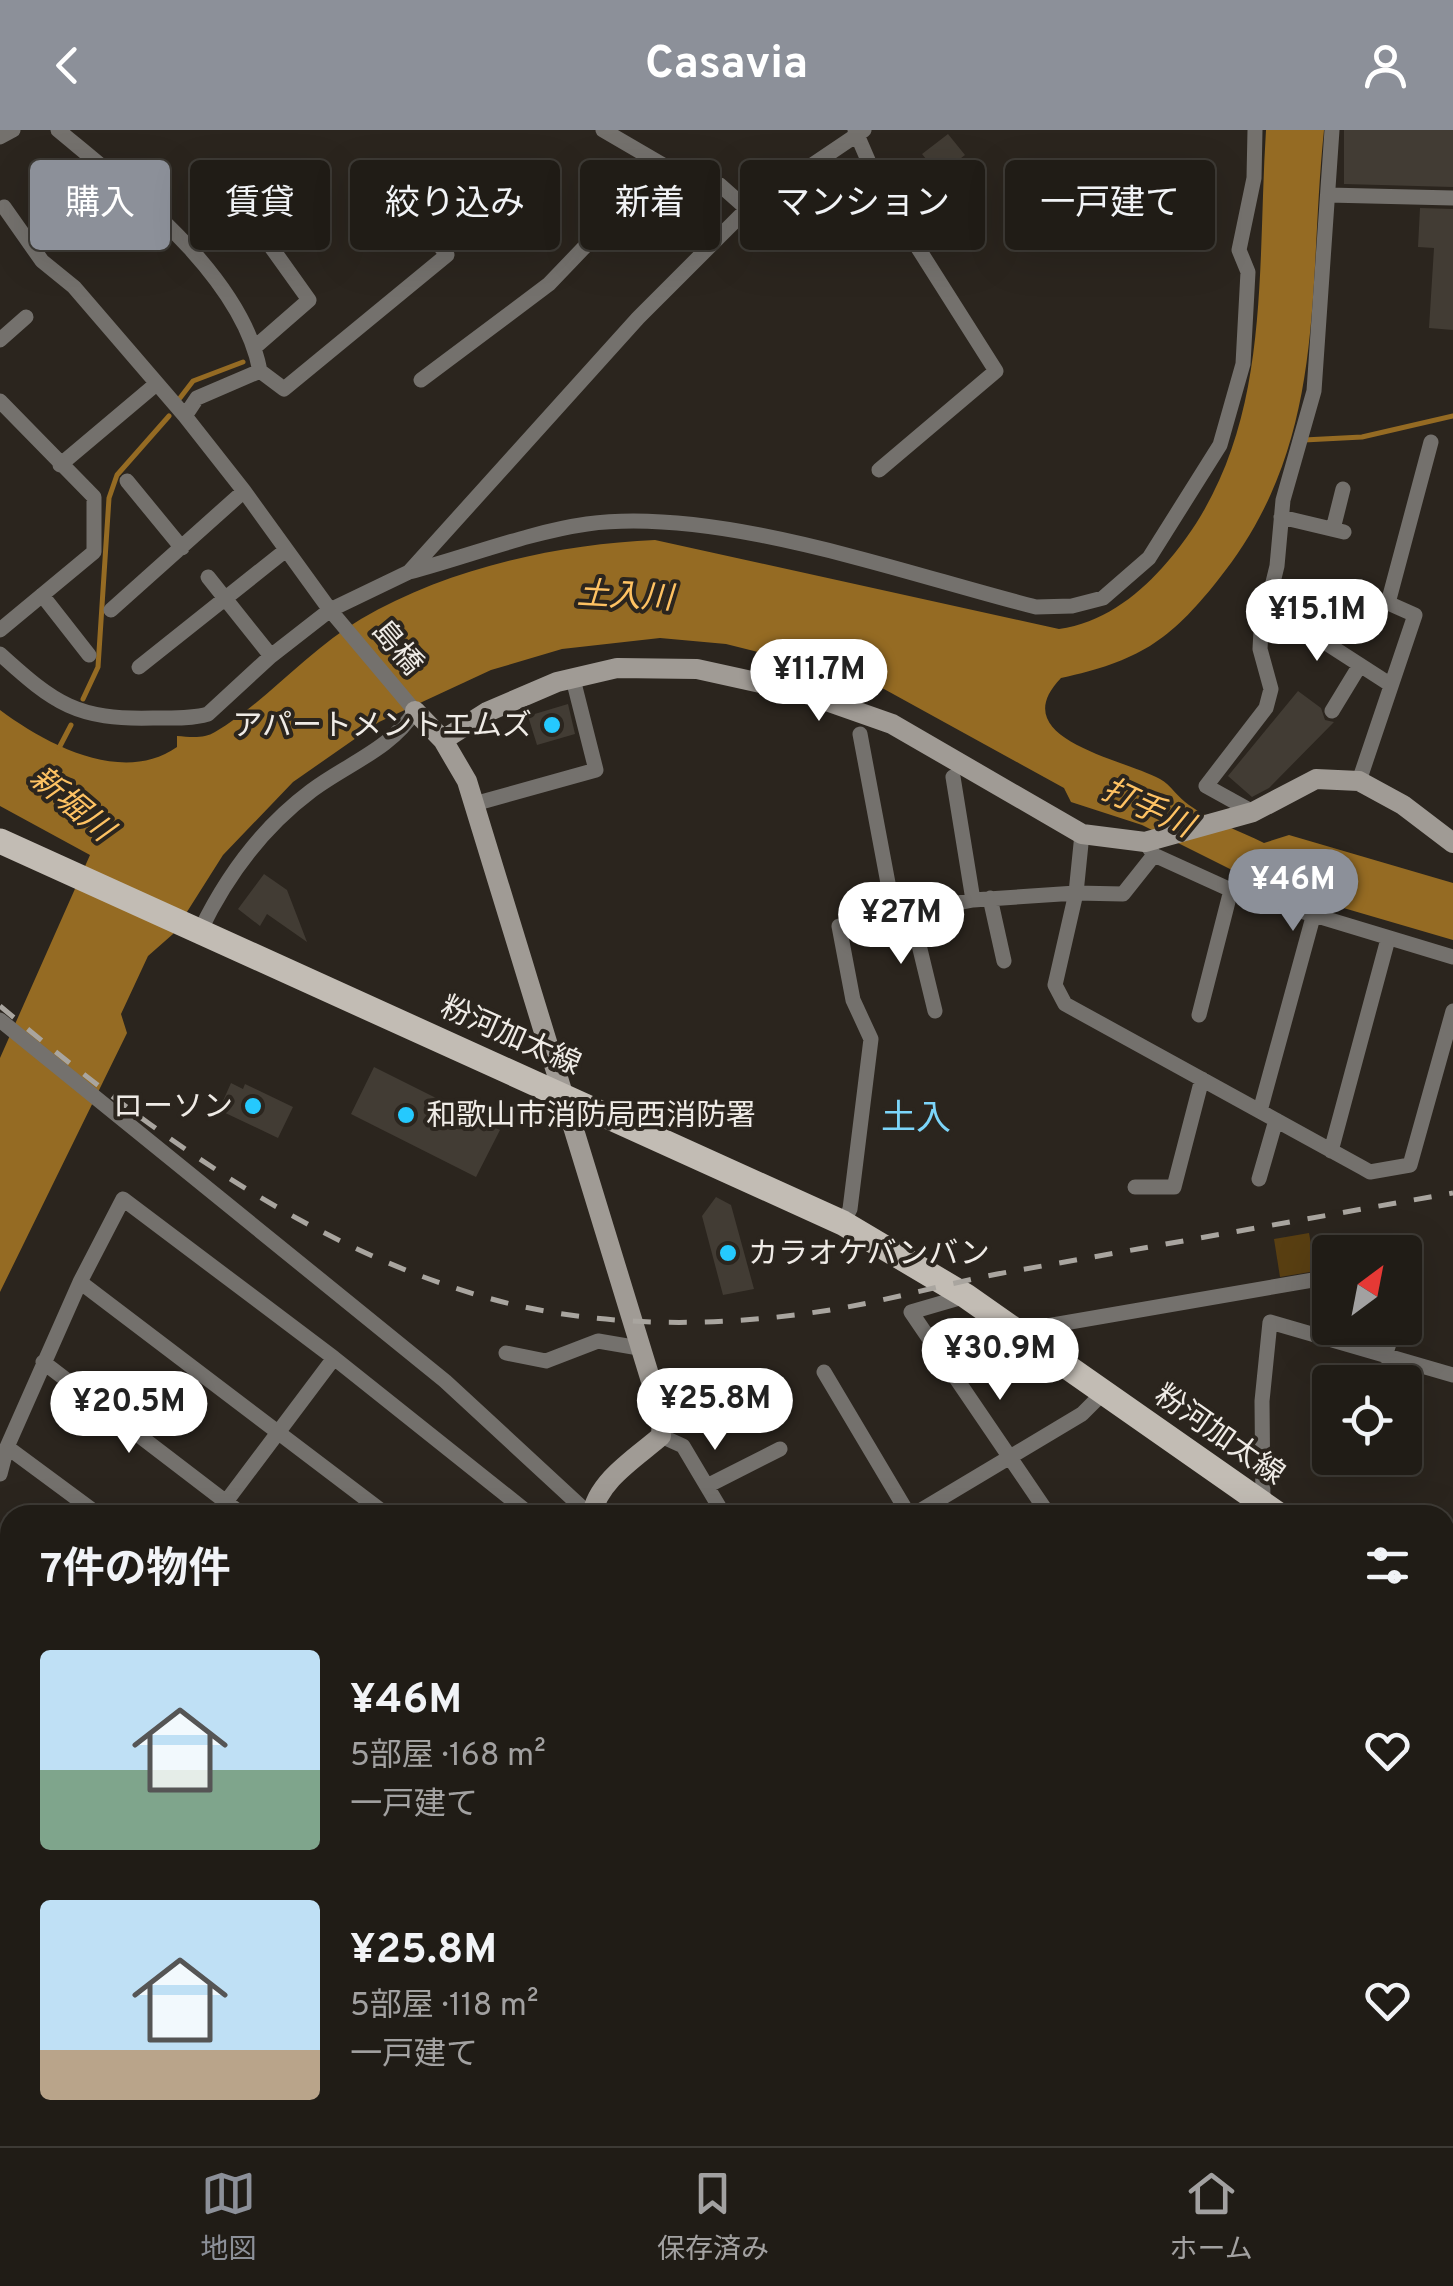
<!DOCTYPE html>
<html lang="ja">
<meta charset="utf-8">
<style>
body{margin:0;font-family:Overpass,"Noto Sans JP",sans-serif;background:#28251f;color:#f1f3f6;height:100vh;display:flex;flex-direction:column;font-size:38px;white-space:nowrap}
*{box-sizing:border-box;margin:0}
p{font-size:32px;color:#a2a1a1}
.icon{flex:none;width:55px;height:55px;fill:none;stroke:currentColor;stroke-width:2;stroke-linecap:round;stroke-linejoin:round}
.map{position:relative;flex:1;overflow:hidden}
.panel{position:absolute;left:0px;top:1375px;width:1455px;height:642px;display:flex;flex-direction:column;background:#201c16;border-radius:30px 30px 0 0;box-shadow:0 10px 40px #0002,0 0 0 2px #3d3a35}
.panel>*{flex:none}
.hud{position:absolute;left:30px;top:30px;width:1395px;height:90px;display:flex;gap:20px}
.needle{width:65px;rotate:32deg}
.controls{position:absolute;left:1312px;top:1105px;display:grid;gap:20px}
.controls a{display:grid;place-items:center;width:110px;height:110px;border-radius:10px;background:#201c16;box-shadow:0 10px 40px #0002,0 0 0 2px #3d3a35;font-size:50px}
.price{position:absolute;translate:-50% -85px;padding:0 22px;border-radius:35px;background:#fff;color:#222;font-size:32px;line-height:65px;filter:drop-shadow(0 2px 5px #0008)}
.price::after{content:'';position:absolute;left:50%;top:60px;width:30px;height:22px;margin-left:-15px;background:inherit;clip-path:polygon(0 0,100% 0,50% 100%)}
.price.selected{background:#8c9099;color:#fff}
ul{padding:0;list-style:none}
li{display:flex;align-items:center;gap:30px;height:250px;padding:0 40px}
li span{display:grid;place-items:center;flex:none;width:280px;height:200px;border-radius:10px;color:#555}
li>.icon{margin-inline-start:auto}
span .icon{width:120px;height:120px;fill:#fffc;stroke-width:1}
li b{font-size:42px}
h2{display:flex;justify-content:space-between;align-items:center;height:120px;padding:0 40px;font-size:42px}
.pill{padding:0 35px;border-radius:10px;background:#201c16;box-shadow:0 10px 40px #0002,0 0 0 2px #3d3a35;font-size:35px;line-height:90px}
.pill.selected{background:#8c9099;color:#fff}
header{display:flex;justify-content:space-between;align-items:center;height:130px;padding:0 40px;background:#8c9099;color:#fff;font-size:45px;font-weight:700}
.tabs{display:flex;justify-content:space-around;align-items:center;height:140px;border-top:2px solid #3d3a35;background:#201c16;font-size:28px;color:#a2a1a1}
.tabs a{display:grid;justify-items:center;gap:5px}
.tabs .selected{color:#8c9099}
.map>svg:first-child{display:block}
.green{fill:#593f12}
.water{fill:#956b23}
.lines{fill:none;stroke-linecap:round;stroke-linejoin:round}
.stream{stroke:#956b23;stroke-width:5}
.building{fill:#423c34}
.street{stroke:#74716d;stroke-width:15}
.secondary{stroke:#a09b95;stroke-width:20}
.primary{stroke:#c2bcb4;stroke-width:25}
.rail{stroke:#a9a59f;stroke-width:5;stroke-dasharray:18 18;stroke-linecap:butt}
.poi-dot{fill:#25c9fe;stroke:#2b251e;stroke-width:4}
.labels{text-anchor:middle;stroke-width:8;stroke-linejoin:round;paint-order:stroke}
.street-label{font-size:30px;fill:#efebe6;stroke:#2b251e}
.poi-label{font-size:30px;fill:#efebe6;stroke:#2b251e;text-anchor:end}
.water-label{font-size:32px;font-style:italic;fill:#fec263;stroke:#2b251e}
.quarter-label{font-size:35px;fill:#7cd5fa;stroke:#2b251e}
</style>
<header><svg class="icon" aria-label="back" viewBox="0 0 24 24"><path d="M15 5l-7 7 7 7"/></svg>Casavia<svg class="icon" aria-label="person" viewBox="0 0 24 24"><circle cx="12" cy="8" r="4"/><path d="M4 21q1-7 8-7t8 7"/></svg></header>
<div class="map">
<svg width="1453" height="2016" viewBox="0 0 1453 2016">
<rect width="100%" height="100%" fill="#2b251e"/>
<path class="green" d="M1309,1103L1316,1141L1280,1147L1274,1109Z
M142,2008H301L303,2016H135Z"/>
<path class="water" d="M1266,0H1324C1307,164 1329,312 1218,450C1169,512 1138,531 1061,548C1002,609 1124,629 1160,649C1171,655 1178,668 1189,675C1211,691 1240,701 1264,713L1289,705L1453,753V810L1258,753L1142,695L1071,672L1064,658L884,559L814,536L726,514L660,508L562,519L491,540L379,592L293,652L223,725L173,804L148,826L121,884L127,903L0,1162V928L90,725L0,676V580C47,615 123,655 177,617V606C190,607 204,609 215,602C265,573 307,521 361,489C446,439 557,414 655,410L1059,499C1101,493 1135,468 1162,438C1274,314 1256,156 1266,0Z"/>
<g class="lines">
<path class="stream" d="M180,268L193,251L243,232
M1304,310L1362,307L1453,286
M83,569L98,537L109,368L117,345L169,286
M59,618L71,595"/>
</g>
<path class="building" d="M1344,0H1453V57L1344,54Z
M948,4L965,25L939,45L922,24Z
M1420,78L1453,79V200L1429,198L1434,118L1418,117Z
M1298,561L1321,578L1325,590L1334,592L1269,658L1252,667L1228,646Z
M568,574L575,604L537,615L528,586Z
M264,744L287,760L307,812L267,784L260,796L238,779Z
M374,937L500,1000L476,1047L351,984Z
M231,953L243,959L245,954L293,977L278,1008L219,980Z
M716,1067L731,1075L754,1159L723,1165L702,1086Z"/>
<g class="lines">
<path class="street" d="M58,0C130,60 242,145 260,241
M603,0L663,35L720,55L747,79
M855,0L880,58L996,241L879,340
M0,7L13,0
M1328,65L1453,68
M4,77L42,131L74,157L185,286
M244,79L309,170L255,217
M0,210L26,187
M421,250L549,154L663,35
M0,271L94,367V422L0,500
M60,335L155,255
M127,351L182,418
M244,361L185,286L197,268L260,241L284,259L447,125L423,94
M1281,387L1344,402
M1333,399L1343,359
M409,442C466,427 530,402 587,394C719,376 905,444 1036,477L1072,476L1103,468L1149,428L1220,315L1243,234L1248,142L1239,120L1254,48L1255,0
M208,447L271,526
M42,465L89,525
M1267,475L1391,555
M111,480L244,361L330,480L415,581C391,619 347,634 311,661C263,697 226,747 200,801
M0,524C55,574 77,590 153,588C171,588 191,589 208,584L271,526L330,480L409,442L638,188L747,79L864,0
M139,537L286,420
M1332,581L1360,535
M860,604L894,785
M953,647L973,770
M1359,651L1415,485L1388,473L1431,312
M474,674L596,640L573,549
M1253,682L1206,656L1266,578L1271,559L1260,519L1261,501L1277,436L1283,370L1314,261L1332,0
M1145,712L1154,725L1123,764L1076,763L1055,855L1065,874L1363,1038L1370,1042L1410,1035L1453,881
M1154,725L1231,760L1453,827
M990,768L1004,831
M911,782L935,881
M1199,885L1231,760
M0,890L445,1251L590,1385
M1260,981L1313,787
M1331,1021L1388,809
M1259,1049L1276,990
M1135,1057H1174L1202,949
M843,1093L850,1079L871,909L853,870L839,796L973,770L1076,763L1082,704
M1405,1137L1411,1145L1405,1163
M80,1152L7,1317L99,1385
M966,1166L911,1182L1049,1385
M1018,1201L1330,1147
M506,1223L546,1231L598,1211L639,1218
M1385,1226L1394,1198
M334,1228L123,1069L80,1152L387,1385
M43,1232L243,1385
M824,1242L909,1385
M661,1306L683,1316L724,1385
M0,1344L7,1317
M709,1355L780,1319
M1263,1374L1262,1271L1270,1192L1453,1245
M216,1385L334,1228L531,1385
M913,1385L1082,1284L1104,1262
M0,1416L10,1424
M1445,1529L1453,1525
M0,1533L10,1541
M0,1672L10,1658
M0,1753L10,1760
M0,1864L10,1871
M0,1977L10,1984
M44,2008L56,2016
M628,2008L639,2016
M713,2008L714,2016
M749,2008L751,2016
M1248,2008L1250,2016
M1346,2008L1361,2016
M136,2016L142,2008
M477,2016L484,2008
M777,2016L780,2008
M866,2016L869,2008
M1022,2016L1027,2008
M1217,2016L1225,2008"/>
<path class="secondary" d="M415,581L443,610L467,651L662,1287L661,1306C637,1327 597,1351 592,1385
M443,610L487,582L557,552L617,538L697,539L801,562L892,594L1082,704L1145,712L1253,682L1316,649L1359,651L1403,675L1453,713
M1445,1854L1453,1821
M1445,1956L1453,1924
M301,2008L303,2016
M1406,2016L1408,2008
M1430,2016L1432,2008"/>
<path class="primary" d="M0,711L843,1093L966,1166L1279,1385
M1445,1498L1453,1503"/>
<path class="rail" d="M0,876C148,1000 310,1121 499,1171C615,1201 747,1197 863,1174C912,1164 959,1151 1008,1142C1156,1116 1305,1089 1453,1063"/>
</g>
<g class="poi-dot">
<circle cx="552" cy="595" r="10"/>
<circle cx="253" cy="976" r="10"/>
<circle cx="406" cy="985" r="10"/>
<circle cx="728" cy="1123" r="10"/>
</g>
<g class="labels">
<g class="street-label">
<text transform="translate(398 517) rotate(50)" y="10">島橋</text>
<text transform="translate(511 905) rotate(24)" y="10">粉河加太線</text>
<text transform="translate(1220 1304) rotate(35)" y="10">粉河加太線</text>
</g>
<g class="poi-label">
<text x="532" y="605">アパートメントエムズ</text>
<text x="233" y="986">ローソン</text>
<text x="426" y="995" text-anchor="start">和歌山市消防局西消防署</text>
<text x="748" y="1133" text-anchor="start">カラオケバンバン</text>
</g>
<g class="water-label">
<text transform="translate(625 465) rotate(3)" y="11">土入川</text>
<text transform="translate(72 673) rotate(40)" y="11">新堀川</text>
<text transform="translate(1148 677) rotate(25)" y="11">打手川</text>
</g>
<g class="quarter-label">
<text x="916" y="999">土入</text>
</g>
</g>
</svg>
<div class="controls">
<a><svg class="needle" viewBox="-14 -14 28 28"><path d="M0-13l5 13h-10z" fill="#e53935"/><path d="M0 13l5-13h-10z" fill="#a2a1a1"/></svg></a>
<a><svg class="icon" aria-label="locate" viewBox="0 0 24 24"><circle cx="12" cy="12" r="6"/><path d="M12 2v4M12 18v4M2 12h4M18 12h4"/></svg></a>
</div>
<b class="price" style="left:1317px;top:534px">¥15.1M</b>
<b class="price" style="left:819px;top:594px">¥11.7M</b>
<b class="price selected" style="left:1293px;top:804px">¥46M</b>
<b class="price" style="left:901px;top:837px">¥27M</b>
<b class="price" style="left:1000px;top:1273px">¥30.9M</b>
<b class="price" style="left:715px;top:1323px">¥25.8M</b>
<b class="price" style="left:129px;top:1326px">¥20.5M</b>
<div class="hud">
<a class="pill selected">購入</a>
<a class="pill">賃貸</a>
<a class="pill">絞り込み</a>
<a class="pill">新着</a>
<a class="pill">マンション</a>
<a class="pill">一戸建て</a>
</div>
<section class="panel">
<h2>7件の物件<svg class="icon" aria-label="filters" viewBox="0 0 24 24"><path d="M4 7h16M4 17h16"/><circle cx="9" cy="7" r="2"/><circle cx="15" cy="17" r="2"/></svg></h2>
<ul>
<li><span style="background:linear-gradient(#bfe0f5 60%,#7fa58c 0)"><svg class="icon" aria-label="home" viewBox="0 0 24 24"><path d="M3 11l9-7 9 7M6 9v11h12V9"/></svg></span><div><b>¥46M</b><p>5部屋 · 168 m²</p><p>一戸建て</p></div><svg class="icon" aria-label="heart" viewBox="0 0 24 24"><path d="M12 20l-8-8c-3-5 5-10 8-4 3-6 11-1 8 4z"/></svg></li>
<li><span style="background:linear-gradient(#bfe0f5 75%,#b9a48a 0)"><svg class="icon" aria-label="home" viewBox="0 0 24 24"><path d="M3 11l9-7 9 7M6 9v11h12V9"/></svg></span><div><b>¥25.8M</b><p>5部屋 · 118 m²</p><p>一戸建て</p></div><svg class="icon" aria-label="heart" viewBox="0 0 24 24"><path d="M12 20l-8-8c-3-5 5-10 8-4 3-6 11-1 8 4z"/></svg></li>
</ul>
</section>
</div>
<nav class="tabs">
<a class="selected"><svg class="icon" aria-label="map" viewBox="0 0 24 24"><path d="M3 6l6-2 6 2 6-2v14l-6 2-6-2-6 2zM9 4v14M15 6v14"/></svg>地図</a>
<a><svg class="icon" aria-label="saved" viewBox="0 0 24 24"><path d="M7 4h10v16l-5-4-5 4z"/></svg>保存済み</a>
<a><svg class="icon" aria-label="home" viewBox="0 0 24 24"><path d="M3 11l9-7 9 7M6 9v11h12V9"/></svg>ホーム</a>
</nav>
